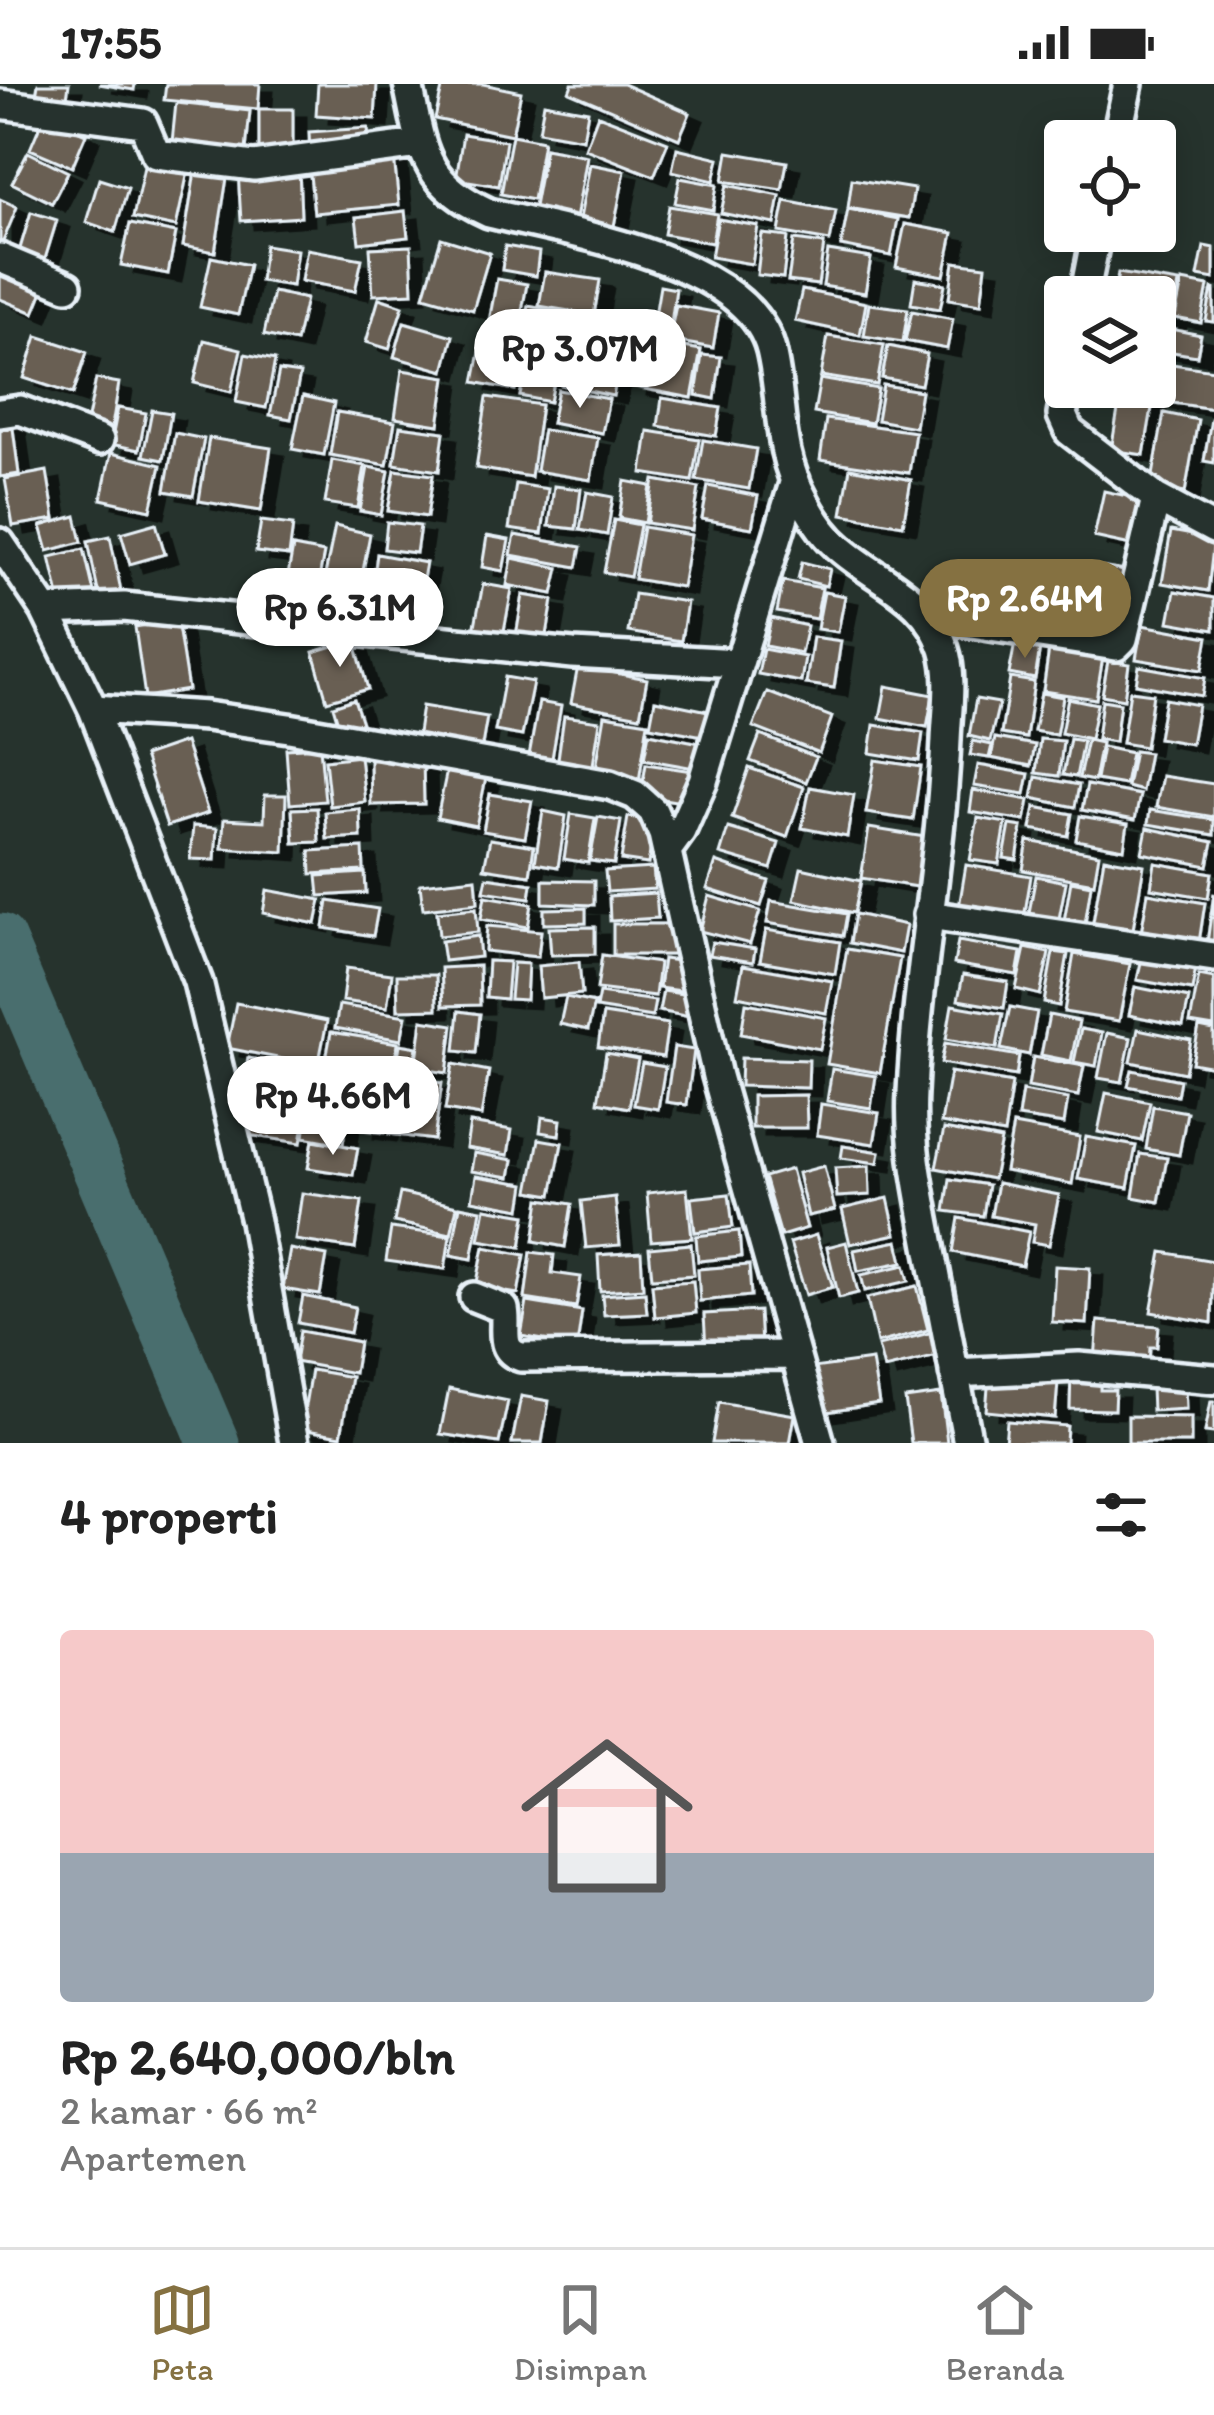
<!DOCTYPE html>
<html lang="id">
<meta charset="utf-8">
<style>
body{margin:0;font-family:Itim,sans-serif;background:#f6f6f6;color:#222;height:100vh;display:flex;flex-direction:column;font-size:45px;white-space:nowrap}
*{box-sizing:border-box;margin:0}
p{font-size:39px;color:#767676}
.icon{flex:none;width:66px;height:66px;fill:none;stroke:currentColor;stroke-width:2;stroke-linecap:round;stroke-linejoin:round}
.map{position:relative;height:1359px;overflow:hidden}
.sheet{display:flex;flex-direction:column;background:#fff;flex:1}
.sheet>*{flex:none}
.fabs{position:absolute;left:1044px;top:36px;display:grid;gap:24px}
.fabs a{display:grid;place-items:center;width:132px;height:132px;border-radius:12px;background:#fff;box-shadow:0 6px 30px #0003;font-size:60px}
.price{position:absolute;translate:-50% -102px;padding:0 27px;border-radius:42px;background:#fff;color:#222;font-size:39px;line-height:78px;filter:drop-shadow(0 3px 6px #0008)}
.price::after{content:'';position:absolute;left:50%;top:72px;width:36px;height:27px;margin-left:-18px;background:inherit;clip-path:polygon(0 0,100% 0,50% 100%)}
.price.on{background:#857141;color:#fff}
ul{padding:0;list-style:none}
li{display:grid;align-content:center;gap:24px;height:636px;padding:0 60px}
li span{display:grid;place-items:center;height:372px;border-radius:12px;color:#555}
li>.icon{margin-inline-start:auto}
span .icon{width:216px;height:216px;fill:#fffc;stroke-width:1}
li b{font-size:51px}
h2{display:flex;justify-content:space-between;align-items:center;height:144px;padding:0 60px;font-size:51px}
.status{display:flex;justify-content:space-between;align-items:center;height:84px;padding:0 60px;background:#fff;direction:ltr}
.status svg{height:33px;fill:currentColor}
.dock{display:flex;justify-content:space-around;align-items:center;height:168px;border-top:3px solid #e0e0e0;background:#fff;font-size:33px;color:#767676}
.dock a{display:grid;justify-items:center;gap:6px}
.dock .on{color:#857141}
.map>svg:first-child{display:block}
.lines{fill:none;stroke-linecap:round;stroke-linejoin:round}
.river{stroke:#4a6e6e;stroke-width:51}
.building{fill:#695f52;stroke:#e8f1f8;stroke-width:3;filter:url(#shadow)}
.minor-casing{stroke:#e8f1f8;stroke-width:36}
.minor{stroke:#26332d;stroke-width:27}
</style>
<div class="status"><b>17:55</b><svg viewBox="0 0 49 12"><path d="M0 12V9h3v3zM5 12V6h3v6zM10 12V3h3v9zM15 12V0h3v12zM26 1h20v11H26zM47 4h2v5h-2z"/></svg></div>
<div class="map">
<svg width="1214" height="1359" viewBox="0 0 1214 1359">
<defs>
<filter id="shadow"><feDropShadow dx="13" dy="8" stdDeviation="0" flood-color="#0009"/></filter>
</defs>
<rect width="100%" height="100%" fill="#26332d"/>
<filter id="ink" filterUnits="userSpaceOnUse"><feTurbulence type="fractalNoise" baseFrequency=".00833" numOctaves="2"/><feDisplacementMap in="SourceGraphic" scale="24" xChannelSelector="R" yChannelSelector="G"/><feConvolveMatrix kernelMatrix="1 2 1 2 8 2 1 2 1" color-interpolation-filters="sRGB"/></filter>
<g filter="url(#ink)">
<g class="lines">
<path class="river" d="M0,855L214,1359"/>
</g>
<path class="building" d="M38,0H69L65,27L34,23Z
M99,0H135L134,6Z
M166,0H260L258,25L164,16Z
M318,0H377L375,35L316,31Z
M443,0H483L521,8L512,51L435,35Z
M572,0H623L690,29L679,55L569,8Z
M176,19L250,27L245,76L171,68Z
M544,19L588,27L583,55L539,47Z
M259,25H293V74H259Z
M598,31L668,58L654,92L585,65Z
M44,32L86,50L72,83L30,65Z
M368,44L370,66L310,69L309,48Z
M463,50L506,57L499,102L456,95Z
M512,51L543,57L533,116L501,110Z
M545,64L587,72L576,135L533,128Z
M677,64L719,74L714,97L672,87Z
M28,68L68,88L52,119L12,99Z
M728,68L787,78L782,106L723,97Z
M146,73L189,83L176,143L133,134Z
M394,73L399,121L314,129L309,81Z
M590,80L625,87L613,147L579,140Z
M299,84L301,133L241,137L238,87Z
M195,88L227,94L215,168L183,162Z
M680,94L717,101L713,126L675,119Z
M99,95L128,104L115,148L86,138Z
M852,95L914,105L909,134L848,124Z
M727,101L780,112L775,140L721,129Z
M0,115L17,123L2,160H0Z
M785,117L836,127L830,157L779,148Z
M669,122L717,130L712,159L664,150Z
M848,125L898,135L891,172L841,162Z
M405,127L408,153L359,159L356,133Z
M31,128L57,136L45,175L19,168Z
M718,135L758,142L752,180L711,173Z
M130,140L176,149L168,190L121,181Z
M905,140L953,149L944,192L896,183Z
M762,150L788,153L783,194L757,191Z
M441,154L490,169L473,226L424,212Z
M794,156L824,160L818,201L788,197Z
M265,161L297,166L292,202L260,197Z
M411,162L413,209L373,211L370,164Z
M505,162L539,168L536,192L502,186Z
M1204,162L1214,164V195L1198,192Z
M307,165L362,175L355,207L301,197Z
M828,167L871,174L865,209L823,202Z
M211,173L249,181L238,231L200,223Z
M0,177L47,197L34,229L0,215Z
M954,178L986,182L981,220L949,215Z
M545,188L600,196L594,231L539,222Z
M1118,189L1179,199L1172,241L1155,238V213H1114Z
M497,195L527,200L517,254L487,248Z
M915,195L945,200L940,225L911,220Z
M1182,197L1208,202L1201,239L1175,234Z
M660,202L676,205L669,252L652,249Z
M1212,204L1214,205V238L1206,237Z
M802,206L866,219L860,251L795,237Z
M273,208L306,215L296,258L264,251Z
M379,214L403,222L389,265L366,258Z
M869,220L908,225L903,258L864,252Z
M676,221L719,229L713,264L669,256Z
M528,222L568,230L561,268L520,260Z
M912,227L953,235L947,265L905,257Z
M404,238L453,252L444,287L394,273Z
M1155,242L1201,251L1197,272L1155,265Z
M37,252L87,268L73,310L24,294Z
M828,252L884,261L877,301L821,292Z
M204,256L241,265L231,308L194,299Z
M642,256L701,266L692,314L634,303Z
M482,258L524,267L515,306L474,298Z
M888,262L927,270L921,301L882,294Z
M569,265L621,276L613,312L561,301Z
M529,267L559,273L550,318L520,312Z
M245,270L275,276L266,324L236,318Z
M702,271L721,273L715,315L696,311Z
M1165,279L1214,286V325L1159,317Z
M402,286L446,293L439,341L395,334Z
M279,287L300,290L291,335L270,331Z
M96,295L119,299L111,348L86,344Z
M820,295L878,305L872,339L814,329Z
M1156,300L1144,371L1111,366L1122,303Z
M883,301L921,307L915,343L877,336Z
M558,306L609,315L602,349L551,339Z
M303,312L334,319L324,371L292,365Z
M487,313L541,321L531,393L476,384Z
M662,314L721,324L716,352L658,342Z
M118,324L146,329L139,366L111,360Z
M152,326L171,329L163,376L143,372Z
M337,328L395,338L387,381L330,371Z
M1164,329L1198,336L1185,409L1151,403Z
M826,335L915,348L909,389L820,376Z
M1211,335H1214V379L1204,377Z
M12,337L19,390L0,393V338Z
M400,342L444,348L439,387L394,380Z
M543,346L598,354L591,396L536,387Z
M648,347L699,355L692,397L642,389Z
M175,349L204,355L193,412L165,407Z
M209,354L271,364L261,427L199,417Z
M703,356L756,365L749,405L696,396Z
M111,369L161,381L151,426L101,415Z
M332,376L365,382L358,424L325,419Z
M368,383L389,387L381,431L360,427Z
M850,384L911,396L903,441L842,430Z
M395,386L433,391L427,433L388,427Z
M47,387L55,435L13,442L5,395Z
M654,396L699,404L692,446L647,439Z
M625,397L651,402L645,439L619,434Z
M516,400L548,405L542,450L509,445Z
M554,402L581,405L576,445L549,442Z
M708,402L758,412L752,444L702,435Z
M1104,407L1150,417L1140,463L1094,453Z
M587,408L613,413L607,451L580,446Z
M76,432L82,458L48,467L41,442Z
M614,436L640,441L630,493L604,488Z
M261,437L293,441L289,472L256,468Z
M387,438L420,442L416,469L384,465Z
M156,439L165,470L130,480L121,449Z
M335,442L370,450L357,518L321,511Z
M643,443L691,451L682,503L634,495Z
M1171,447L1214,455L1208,507L1162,499Z
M515,451L581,463L577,483L511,471Z
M110,452L123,517L101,522L88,457Z
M487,452L509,456L503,487L482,483Z
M293,463L324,469L314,520L284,514Z
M84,465L96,517L62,525L50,473Z
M377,470L426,479L422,500L374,492Z
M512,474L559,484L553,510L507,501Z
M1063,477L1132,488L1129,510L1059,498Z
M802,478L830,485L826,502L798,495Z
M783,497L822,504L816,535L777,528Z
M370,498L412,506L409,529L366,520Z
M483,500L512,505L502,557L473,552Z
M1175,507L1214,514V546L1169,538Z
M824,508L845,512L838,548L817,545Z
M1059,509L1127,519L1122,550L1054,540Z
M634,510L687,518L681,557L628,548Z
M523,511L553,516L545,563L515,558Z
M771,534L807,542L801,569L765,562Z
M177,536L188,606L145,613L135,543Z
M1142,541L1208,553L1202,586L1136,575Z
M813,553L841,557L834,604L806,600Z
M354,556L368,605L327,617L313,568Z
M1015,559L1040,564L1035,595L1009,590Z
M763,565L805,573L801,598L758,590Z
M1049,565L1103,573L1096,615L1043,607Z
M1108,577L1129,580L1124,615L1102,611Z
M578,582L647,595L640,632L571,619Z
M1139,582L1205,594L1202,612L1136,600Z
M505,593L533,598L522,652L495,647Z
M1010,594L1034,598L1026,654L1001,650Z
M886,602L933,611L927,643L880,634Z
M1130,607L1153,610L1145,663L1122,659Z
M767,608L832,633L819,669L753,643Z
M1041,609L1063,613L1056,651L1034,647Z
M1068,614L1097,620L1090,655L1061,649Z
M354,615L363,642L341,649L333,622Z
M976,615L999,619L990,657L969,652Z
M1165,615L1198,621L1191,660L1158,654Z
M655,616L708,627L703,652L650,642Z
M1102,616L1120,619L1115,658L1097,655Z
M539,618L561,622L551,680L528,677Z
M422,622L487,633L480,673L416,663Z
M605,631L648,638L639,697L595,690Z
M564,632L600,637L592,687L557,682Z
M874,641L923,649L919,677L870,669Z
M649,649L705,660L700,685L644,675Z
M760,651L816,673L806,698L750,677Z
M995,654L1035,661L1031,682L991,674Z
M1040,655L1063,657L1059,692L1036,689Z
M1070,655L1083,657L1076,693L1063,691Z
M1087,656L1101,659L1094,697L1079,694Z
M973,657L992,661L989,674L970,671Z
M185,658L208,729L167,742L144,672Z
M320,663L325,717L290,720L286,665Z
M1102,663L1131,669L1125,701L1096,696Z
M1134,667L1149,669L1142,707L1127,703Z
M360,672L365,718L330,722L325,676Z
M423,675L424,720L371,721L370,676Z
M875,676L921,683L913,736L866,729Z
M646,680L692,687L687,719L641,711Z
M978,681L1029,690L1025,710L974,702Z
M749,684L804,703L787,753L732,734Z
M447,686L486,694L476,742L437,734Z
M1162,692L1214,700V733L1156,723Z
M1036,693L1079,701L1075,723L1032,714Z
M1087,701L1140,711L1135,736L1082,726Z
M810,703L854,711L847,753L802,744Z
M973,706L1029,716L1025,737L970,728Z
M490,710L532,717L525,754L483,747Z
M265,711H286L284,768L222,764L224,735L264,737Z
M1035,723L1072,730L1068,752L1031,745Z
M317,724L319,758L294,759L292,725Z
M360,725L361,753L327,755L325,728Z
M1150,726L1214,736V751L1148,740Z
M543,727L566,732L558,783L535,779Z
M571,730L595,734L588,779L564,775Z
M1080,732L1128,740L1124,765L1076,756Z
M598,733L621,737L614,780L590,777Z
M628,733L655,737L648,780L621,776Z
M978,734L1006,739L999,780L970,776Z
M1010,741L1022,743L1017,776L1004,774Z
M193,742L217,744L215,776L190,775Z
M728,744L779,759L771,785L720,770Z
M869,744L931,754L923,804L861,794Z
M1147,744L1213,758L1208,782L1142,769Z
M490,755L534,762L530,791L484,784Z
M1028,757L1099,770L1094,799L1023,786Z
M363,764L364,787L311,790L310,767Z
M1104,774L1144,781L1132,851L1092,844Z
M716,778L769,797L761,822L707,805Z
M1155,779L1212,789L1208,814L1151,804Z
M966,781L1031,792L1024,834L959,823Z
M653,784L655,805L607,808L605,787Z
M801,784L861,797L854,829L794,816Z
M365,789L366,809L319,812L317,792Z
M1036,792L1066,798L1057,845L1027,839Z
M487,793L532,800L530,814L484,807Z
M476,794L478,819L423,825L420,800Z
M543,796L594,797V821L543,819Z
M1071,797L1091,801L1084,846L1063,843Z
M267,806L321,816L316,840L263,829Z
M656,809L658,834L610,837L609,812Z
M1148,809L1205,819L1198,865L1140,855Z
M1214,809V860L1207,859Z
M485,812L532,820L528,843L481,835Z
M709,812L760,827L750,860L700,847Z
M328,817L378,825L373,852L324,844Z
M771,817L847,830L843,852L767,839Z
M476,824L478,848L439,852L437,828Z
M586,824V839L544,840V825Z
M855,830L906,841L901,869L850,859Z
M613,840H674V871H613Z
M487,842L541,847L538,873L485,867Z
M595,843V870L551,871L549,844Z
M766,846L840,858L835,890L760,877Z
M478,852L480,873L444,877L441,857Z
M958,857L1021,868L1017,891L954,880Z
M712,858L755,865L753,878L709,871Z
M1025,864L1049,869L1040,911L1016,905Z
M847,865L900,874L880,989L827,980Z
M1053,868L1068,870L1059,922L1044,919Z
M1074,870L1130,880L1119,937L1064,928Z
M602,871L659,879L655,912L597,905Z
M1142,874L1196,883L1192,906L1137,896Z
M663,875L692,879L688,908L659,904Z
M488,877L509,878L506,915L486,913Z
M579,878L582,910L541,914L538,882Z
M513,879L528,880L526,916L510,915Z
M743,881L832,897L826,929L737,912Z
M479,882L480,921L443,922L441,884Z
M346,884L392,890L387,923L342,917Z
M397,891H436L437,925L398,926Z
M963,891L1008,898L1004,924L958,916Z
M1199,891L1214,894V943L1190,939Z
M1135,903L1189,914L1183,942L1129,931Z
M663,907L695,912L690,933L659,927Z
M599,909L655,917L652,933L596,924Z
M566,913L594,919L588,946L560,940Z
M236,919L327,937L318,982L227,964Z
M746,919L826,934L820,965L741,950Z
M339,921L406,932L401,956L335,944Z
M952,921L1003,930L997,964L946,955Z
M1010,923L1037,928L1029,971L1001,965Z
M459,927L480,930L476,969L455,967Z
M603,930L668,940L663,973L598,963Z
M1049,931L1079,937L1071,977L1041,971Z
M422,936L453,941L447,989L416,984Z
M1199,943L1214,946V983L1192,979Z
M1081,945L1102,949L1096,982L1074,978Z
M1138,945L1191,956L1185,989L1131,978Z
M331,948L398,959L394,987L326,976Z
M1107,949L1131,954L1122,998L1098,994Z
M945,959L1019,972L1016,992L941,979Z
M400,960L417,963L412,990L396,987Z
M674,963L694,966L687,1021L666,1018Z
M606,969L638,975L629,1024L598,1018Z
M1033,973L1084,982L1078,1012L1028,1003Z
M248,974L316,986L309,1021L242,1009Z
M741,974L809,976L808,1004L740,1002Z
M642,979L665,983L658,1025L634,1021Z
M453,980L489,987L481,1032L445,1026Z
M320,984L350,989L344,1025L314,1020Z
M832,985L876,992L871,1024L827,1017Z
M1132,986L1180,996L1177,1012L1128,1002Z
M950,988L1012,999L1004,1050L941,1039Z
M397,992L442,999L434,1056L389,1050Z
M369,993L392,996L384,1049L361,1046Z
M1022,1007L1068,1015L1064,1040L1018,1033Z
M1106,1009L1150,1018L1142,1057L1098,1048Z
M806,1011L807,1044H752V1012Z
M246,1016L306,1025L301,1059L241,1050Z
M821,1020L879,1029L874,1060L817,1051Z
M1153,1022L1187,1028L1179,1071L1146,1065Z
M308,1025L347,1031L343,1060L304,1053Z
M542,1033L561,1036L559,1051L540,1048Z
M470,1039L512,1046L508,1071L466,1064Z
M1013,1041L1080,1053L1072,1100L1005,1087Z
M944,1045L1001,1056L993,1095L936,1084Z
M1086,1053L1136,1062L1128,1104L1078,1095Z
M539,1055L562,1059L552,1111L529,1107Z
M313,1056L358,1064L353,1091L308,1084Z
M843,1062L880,1068L878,1079L841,1074Z
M474,1069L513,1076L510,1093L471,1087Z
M1140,1070L1167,1074L1159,1118L1133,1113Z
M824,1082L835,1126L808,1132L798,1089Z
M869,1082L870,1111L837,1113L835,1084Z
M791,1085L807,1144L781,1152L764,1093Z
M476,1092L525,1100L521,1125L472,1116Z
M950,1095L988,1101L983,1132L945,1127Z
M997,1099L1059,1111L1049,1161L1032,1158L1035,1140L991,1132Z
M687,1105L692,1154L651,1157L647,1109Z
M302,1109L362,1117L355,1165L295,1156Z
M400,1109L457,1122L451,1150L394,1138Z
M729,1110L733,1143L695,1148L691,1114Z
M615,1113L620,1161L586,1164L581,1117Z
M888,1114L896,1150L850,1160L842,1125Z
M540,1115L572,1120L565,1163L534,1157Z
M460,1122L481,1126L472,1175L451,1171Z
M485,1124L526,1131L521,1163L479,1156Z
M959,1134L1029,1148L1022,1182L953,1168Z
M391,1144L450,1152L445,1185L386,1177Z
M739,1147L741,1173L698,1177L696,1152Z
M816,1151L833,1203L806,1211L790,1159Z
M898,1157L903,1178L858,1187L854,1166Z
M846,1158L858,1209L839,1214L827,1163Z
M691,1160L694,1191L652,1194L649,1164Z
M484,1163L525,1171L518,1210L476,1203Z
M290,1165L327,1172L320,1211L283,1205Z
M531,1168L554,1171L552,1189L581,1193L576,1223L525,1215Z
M641,1168L643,1204L600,1207L598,1171Z
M1162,1168L1214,1177L1212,1239L1151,1228Z
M749,1181L751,1212L700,1217L698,1185Z
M905,1181L909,1197L865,1207L861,1191Z
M1055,1182L1090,1184L1087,1240L1052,1238Z
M693,1197L696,1229L655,1233L652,1200Z
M917,1202L928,1246L877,1259L867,1214Z
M645,1208L647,1229L604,1231L602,1211Z
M303,1212L355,1223L350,1249L298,1239Z
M527,1218L582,1227L577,1262L521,1252Z
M759,1227L761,1262L706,1265L704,1230Z
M1098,1237L1159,1242L1157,1263H1150L1149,1281L1095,1276Z
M300,1247L359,1258L354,1289L295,1278Z
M933,1248L938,1272L884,1285L878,1262Z
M872,1276L879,1320L820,1329L813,1284Z
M311,1286L351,1293L341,1352L301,1345Z
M1071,1286H1100V1306H1115L1114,1326L1070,1325Z
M989,1292L1058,1298L1055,1334L986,1327Z
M1185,1302L1186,1325L1152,1327L1151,1304Z
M449,1305L508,1317L499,1359L440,1350Z
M941,1310L947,1359H911L905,1315Z
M521,1312L549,1317L542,1359H512Z
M1211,1317H1214V1349L1205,1348Z
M719,1318L795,1331L790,1359H712Z
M1128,1332L1191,1333V1359H1128Z
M1007,1337L1067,1342L1066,1359H1005Z"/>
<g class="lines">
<g class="minor-casing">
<path id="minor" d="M408,0C422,65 422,99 489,129C569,149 748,175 771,266C784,320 775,363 804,416C813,434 827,454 842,466C881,499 927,512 944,565C953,593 947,627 946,656C941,774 917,891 912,1009C909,1061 921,1112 930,1162C943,1228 955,1293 968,1359
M0,20L143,39L156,70L254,82L419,60
M1116,57L1128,0
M0,174L67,202
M1084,213L1097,147
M1067,303L1062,331L1069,347L1156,414
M0,329L20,326L99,356
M0,459L45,526L93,625L198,898L255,1137L294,1359
M45,526L124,523L573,570L738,579
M928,532L1116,562L1123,555L1156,414L1214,445
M93,625L206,632L289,644L610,701L635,711L653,727L663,750L717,992L820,1359
M668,765L681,747L703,697L795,396
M928,831L1214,873
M474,1213L504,1225C508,1244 497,1266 521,1273L793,1271
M954,1289L1079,1283L1214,1295"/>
</g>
<use href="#minor" class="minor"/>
</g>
</g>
</svg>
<div class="fabs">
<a><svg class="icon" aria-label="locate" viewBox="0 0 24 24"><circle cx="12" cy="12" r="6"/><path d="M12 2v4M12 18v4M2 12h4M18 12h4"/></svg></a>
<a><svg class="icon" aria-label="layers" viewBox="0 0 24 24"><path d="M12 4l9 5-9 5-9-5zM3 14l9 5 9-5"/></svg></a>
</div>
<b class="price" style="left:580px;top:327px">Rp 3.07M</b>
<b class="price on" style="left:1025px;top:577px">Rp 2.64M</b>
<b class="price" style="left:340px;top:586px">Rp 6.31M</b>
<b class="price" style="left:333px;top:1074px">Rp 4.66M</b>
</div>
<section class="sheet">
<h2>4 properti<svg class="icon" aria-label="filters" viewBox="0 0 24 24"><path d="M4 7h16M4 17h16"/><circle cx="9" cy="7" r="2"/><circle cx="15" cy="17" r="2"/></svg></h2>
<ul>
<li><span style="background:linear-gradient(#f6c9c9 60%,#9aa5b1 0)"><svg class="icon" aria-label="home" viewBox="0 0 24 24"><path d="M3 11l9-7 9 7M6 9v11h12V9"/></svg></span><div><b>Rp 2,640,000/bln</b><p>2 kamar · 66 m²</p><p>Apartemen</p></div></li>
</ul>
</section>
<nav class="dock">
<a class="on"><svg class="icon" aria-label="map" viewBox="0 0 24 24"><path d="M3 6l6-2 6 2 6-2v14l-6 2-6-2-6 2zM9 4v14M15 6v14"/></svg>Peta</a>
<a><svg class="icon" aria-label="saved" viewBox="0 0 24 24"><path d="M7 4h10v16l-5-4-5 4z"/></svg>Disimpan</a>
<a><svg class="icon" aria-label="home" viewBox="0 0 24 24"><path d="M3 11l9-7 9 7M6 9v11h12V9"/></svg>Beranda</a>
</nav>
